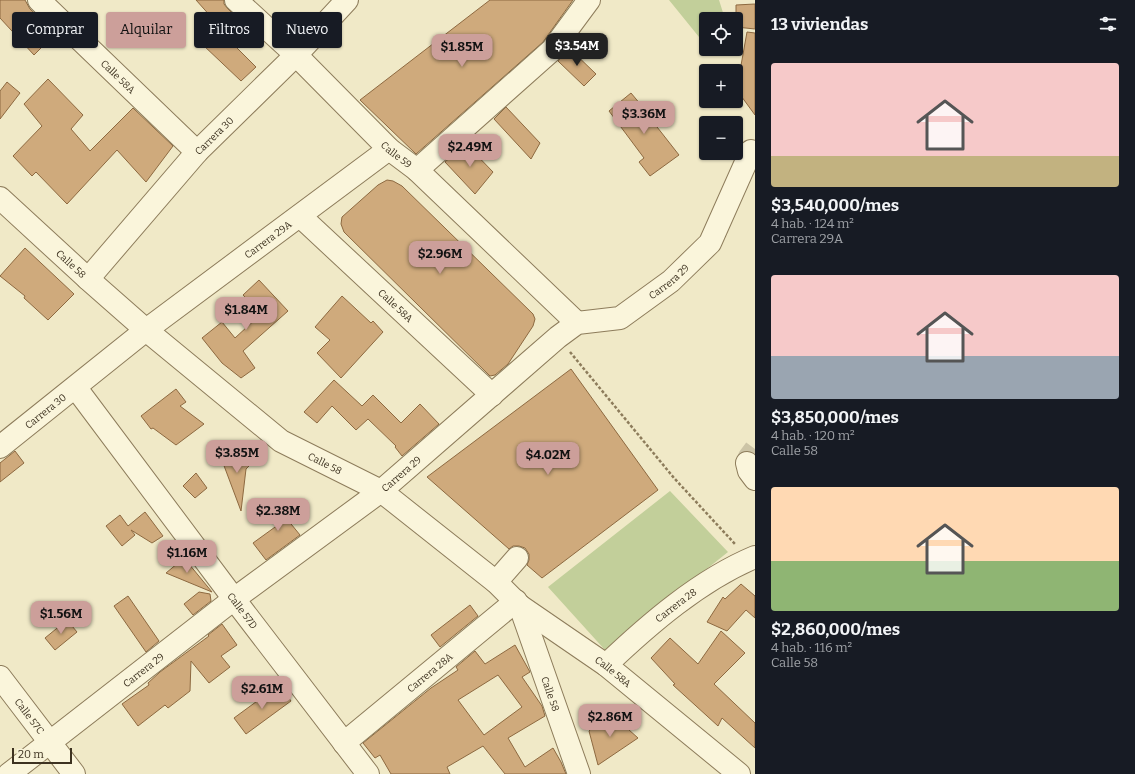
<!DOCTYPE html>
<html lang="es">
<meta charset="utf-8">
<style>
body{margin:0;font-family:Bitter,serif;background:#242831;color:#f1f3f6;height:100vh;display:flex;flex-direction:column;font-size:15px;white-space:nowrap}
*{box-sizing:border-box;margin:0}
p{font-size:13px;color:#9ea1a6}
.icon{flex:none;width:22px;height:22px;fill:none;stroke:currentColor;stroke-width:2;stroke-linecap:round;stroke-linejoin:round}
.map{position:relative;flex:1;overflow:hidden}
.panel{display:flex;flex-direction:column;background:#171b24;width:380px}
.panel>*{flex:none}
.hud{position:absolute;left:12px;top:12px;width:380px;height:36px;display:flex;gap:8px}
.controls{position:absolute;left:699px;top:12px;display:grid;gap:8px}
.controls a{display:grid;place-items:center;width:44px;height:44px;border-radius:4px;background:#171b24;box-shadow:0 1px 3px #0004;font-size:20px}
.scale{position:absolute;left:12px;bottom:10px;width:60px;box-sizing:border-box;padding-left:4px;border:2px solid #3d3220;border-top:0;font-size:11px;line-height:14px;white-space:nowrap;color:#3d3220;-webkit-text-stroke:3px #f7f2d7;paint-order:stroke}
.price{position:absolute;translate:-50% -34px;padding:0 9px;border-radius:8px;background:#cc9f9a;color:#111;font-size:13px;line-height:26px;filter:drop-shadow(0 1px 2px #0008)}
.price::after{content:'';position:absolute;left:50%;top:24px;width:12px;height:9px;margin-left:-6px;background:inherit;clip-path:polygon(0 0,100% 0,50% 100%)}
.price.current{background:#222;color:#fff}
ul{padding:0;list-style:none}
li{display:grid;align-content:center;gap:8px;height:212px;padding:0 16px}
li span{display:grid;place-items:center;height:124px;border-radius:4px;color:#555}
li>.icon{margin-inline-start:auto}
span .icon{width:72px;height:72px;fill:#fffc;stroke-width:1}
li b{font-size:17px}
h2{display:flex;justify-content:space-between;align-items:center;height:48px;padding:0 16px;font-size:17px}
.pill{padding:0 14px;border-radius:4px;background:#171b24;box-shadow:0 1px 3px #0004;font-size:14px;line-height:36px}
.pill.current{background:#cc9f9a;color:#111}
main{display:flex;flex:1;min-height:0}
.map>svg:first-child{display:block}
.green{fill:#c2cf9a}
.building{fill:#cfaa7c;stroke:#8d6940;fill-rule:evenodd}
.lines{fill:none;stroke-linecap:round;stroke-linejoin:round}
.minor-tunnel{stroke:#ccc4a6;stroke-width:22;stroke-dasharray:22 11;stroke-linecap:butt}
.minor-casing{stroke:#8d7c5b;stroke-width:24}
.path{stroke:#8d7c5b;stroke-width:2.5;stroke-dasharray:3 2;stroke-linecap:butt}
.minor{stroke:#faf5db;stroke-width:22}
.labels{text-anchor:middle;stroke-width:3;stroke-linejoin:round;paint-order:stroke}
.street-label{font-size:10px;fill:#3d3220;stroke:#f7f2d7}
</style>
<main>
<div class="map">
<svg width="755" height="774" viewBox="0 0 755 774">
<rect width="100%" height="100%" fill="#f0e9c7"/>
<path class="green" d="M669,0H719L725,19H706V32L699,37Z
M670,491L728,552L605,650L548,587Z"/>
<path class="building" d="M0,0H25L30,9L56,33L34,55L0,18Z
M196,0H224V4L228,9L252,32L235,46L256,67L241,81L203,45L221,28Z
M490,0H573L543,42L416,154L360,100Z
M755,4V29L736,27V5Z
M747,32L755,33V115L736,89V70L740,71Z
M569,48L596,74L584,86L558,61Z
M48,79L83,115L71,129L90,151L133,108L173,146L146,182L117,150L67,204L36,172L32,176L13,156L42,126L24,104Z
M7,82L20,93L0,119V91Z
M631,93L651,117L650,118L679,155L650,176L639,162L644,158L609,111Z
M506,107L540,143L531,159L494,119Z
M466,144L493,172L475,194L445,162Z
M387,180L393,181L402,186L533,314L535,319L533,326L508,364L495,375L490,376L344,232L341,224L342,217L378,185Z
M25,248L74,294L48,320L24,298L25,296L0,276Z
M259,280L288,311L243,351L255,368L241,378L222,363L202,338L222,322L235,338L261,314L243,295Z
M342,296L371,323L373,321L383,332L341,378L317,353L330,340L315,327Z
M571,369L658,490L542,578L527,565L529,560V554L525,548L519,546H513L509,549L427,477Z
M334,380L362,406L373,395L401,423L420,404L439,424L402,456L395,447L396,446L368,419L356,430L332,406L317,423L304,412Z
M176,389L186,402L180,406L204,424L176,445L153,428L151,429L141,416Z
M240,450L251,464L246,469L241,511L223,463Z
M15,451L24,463L0,482V463Z
M196,473L207,488L195,498L183,486Z
M284,498L296,510L287,519L300,535L266,560L253,543L282,522L271,512Z
M145,512L163,536L152,543L131,530L135,535L122,546L106,526L120,515L128,526Z
M184,558L212,592L166,573Z
M741,584L755,596V618L746,610L727,631L707,622L723,597L725,599Z
M199,592L210,594L211,601L193,615L184,604Z
M128,596L159,641L146,652L114,606Z
M470,605L478,616L440,647L431,635Z
M67,620L77,632L55,650L45,638Z
M222,624L237,645L221,656L230,667L209,683L191,661L190,691L168,708L165,705L138,726L122,704L149,685L148,683L160,672L209,636L208,635Z
M721,631L745,653L714,684L755,723V748L722,718L718,726L673,685L675,684L651,658L670,638L698,664Z
M515,645L530,672L522,677L542,706L545,716L508,738L525,767L553,748L561,762L566,774H505L483,746L447,767L450,774H391L380,755L375,758L363,743L431,688L458,670L456,667L475,651L485,664ZM498,675L522,707L484,735L458,700Z
M279,685L291,701L246,734L234,718Z
M609,712L638,738L598,765L589,731Z"/>
<g class="lines">
<path class="minor-tunnel" d="M747,463L749,457L755,449"/>
<g class="minor-casing">
<g id="minor">
<path id="s1" d="M39,0L197,152"/>
<path id="s2" d="M236,0L296,55L389,149L417,170L577,323"/>
<path d="M417,170L552,50L589,0"/>
<path id="s3" d="M0,198L88,279L146,330L281,441L381,491L496,582L520,606L579,774"/>
<path id="s4" d="M300,216L492,395"/>
<path id="s5" d="M88,279L197,152L296,55L347,0"/>
<path id="s6" d="M76,388L234,599L368,774"/>
<path id="s7" d="M0,447L146,330L389,149"/>
<path d="M747,463L749,471L755,479"/>
<path d="M496,582L517,558"/>
<path id="s8" d="M520,606L606,665L739,774"/>
<path id="s9" d="M606,665C649,624 700,580 755,557"/>
<path id="s10" d="M0,677L74,774"/>
<path id="s11" d="M344,743L516,601"/>
<path id="s12" d="M9,774L234,599L381,491L558,337L577,323L620,318L671,281L710,243L751,151"/>
</g>
</g>
<path class="path" d="M570,352L674,478L735,544"/>
<use href="#minor" class="minor"/>
</g>
<g class="labels">
<g class="street-label">
<text dy="4" stroke="none"><textPath href="#s1" startOffset="110">Calle 58A</textPath></text>
<text dy="4" stroke="none"><textPath href="#s5" startOffset="191">Carrera 30</textPath></text>
<text dy="4" stroke="none"><textPath href="#s2" startOffset="223">Calle 59</textPath></text>
<text dy="4" stroke="none"><textPath href="#s7" startOffset="339">Carrera 29A</textPath></text>
<text dy="4" stroke="none"><textPath href="#s3" startOffset="97">Calle 58</textPath></text>
<text dy="4" stroke="none"><textPath href="#s12" startOffset="830">Carrera 29</textPath></text>
<text dy="4" stroke="none"><textPath href="#s4" startOffset="131">Calle 58A</textPath></text>
<text dy="4" stroke="none"><textPath href="#s7" startOffset="58">Carrera 30</textPath></text>
<text dy="4" stroke="none"><textPath href="#s3" startOffset="421">Calle 58</textPath></text>
<text dy="4" stroke="none"><textPath href="#s12" startOffset="494">Carrera 29</textPath></text>
<text dy="4" stroke="none"><textPath href="#s9" startOffset="92">Carrera 28</textPath></text>
<text dy="4" stroke="none"><textPath href="#s6" startOffset="278">Calle 57D</textPath></text>
<text dy="4" stroke="none"><textPath href="#s12" startOffset="170">Carrera 29</textPath></text>
<text dy="4" stroke="none"><textPath href="#s11" startOffset="111">Carrera 28A</textPath></text>
<text dy="4" stroke="none"><textPath href="#s8" startOffset="114">Calle 58A</textPath></text>
<text dy="4" stroke="none"><textPath href="#s3" startOffset="757">Calle 58</textPath></text>
<text dy="4" stroke="none"><textPath href="#s10" startOffset="49">Calle 57C</textPath></text>
</g>
</g>
</svg>
<div class="controls">
<a><svg class="icon" aria-label="locate" viewBox="0 0 24 24"><circle cx="12" cy="12" r="6"/><path d="M12 2v4M12 18v4M2 12h4M18 12h4"/></svg></a>
<a>+</a>
<a>−</a>
</div>
<div class="scale">20 m</div>
<b class="price current" style="left:577px;top:67px">$3.54M</b>
<b class="price" style="left:462px;top:68px">$1.85M</b>
<b class="price" style="left:644px;top:135px">$3.36M</b>
<b class="price" style="left:470px;top:168px">$2.49M</b>
<b class="price" style="left:440px;top:275px">$2.96M</b>
<b class="price" style="left:246px;top:331px">$1.84M</b>
<b class="price" style="left:237px;top:474px">$3.85M</b>
<b class="price" style="left:548px;top:476px">$4.02M</b>
<b class="price" style="left:278px;top:532px">$2.38M</b>
<b class="price" style="left:187px;top:574px">$1.16M</b>
<b class="price" style="left:61px;top:635px">$1.56M</b>
<b class="price" style="left:262px;top:710px">$2.61M</b>
<b class="price" style="left:610px;top:738px">$2.86M</b>
<div class="hud">
<a class="pill">Comprar</a>
<a class="pill current">Alquilar</a>
<a class="pill">Filtros</a>
<a class="pill">Nuevo</a>
</div>
</div>
<section class="panel">
<h2>13 viviendas<svg class="icon" aria-label="filters" viewBox="0 0 24 24"><path d="M4 7h16M4 17h16"/><circle cx="9" cy="7" r="2"/><circle cx="15" cy="17" r="2"/></svg></h2>
<ul>
<li><span style="background:linear-gradient(#f6c9c9 75%,#c2b280 0)"><svg class="icon" aria-label="home" viewBox="0 0 24 24"><path d="M3 11l9-7 9 7M6 9v11h12V9"/></svg></span><div><b>$3,540,000/mes</b><p>4 hab. · 124 m²</p><p>Carrera 29A</p></div></li>
<li><span style="background:linear-gradient(#f6c9c9 65%,#9aa5b1 0)"><svg class="icon" aria-label="home" viewBox="0 0 24 24"><path d="M3 11l9-7 9 7M6 9v11h12V9"/></svg></span><div><b>$3,850,000/mes</b><p>4 hab. · 120 m²</p><p>Calle 58</p></div></li>
<li><span style="background:linear-gradient(#ffd9b3 60%,#8fb573 0)"><svg class="icon" aria-label="home" viewBox="0 0 24 24"><path d="M3 11l9-7 9 7M6 9v11h12V9"/></svg></span><div><b>$2,860,000/mes</b><p>4 hab. · 116 m²</p><p>Calle 58</p></div></li>
</ul>
</section>
</main>
